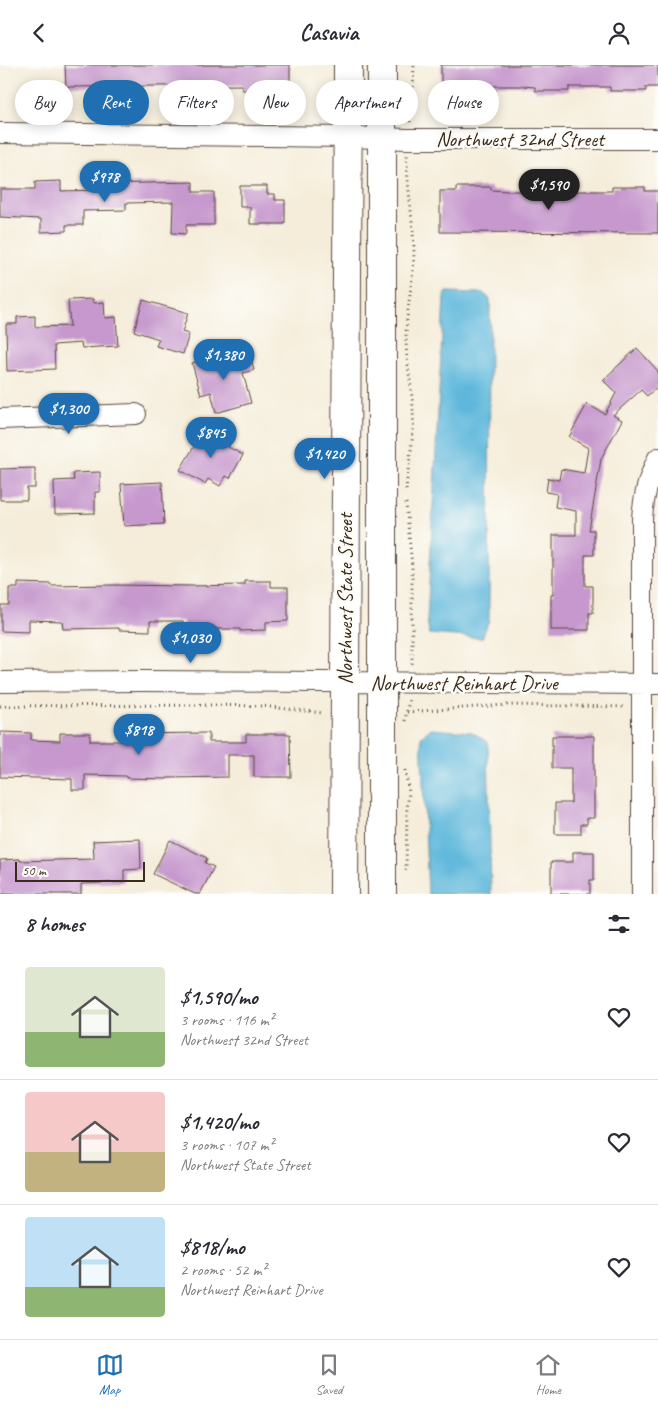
<!DOCTYPE html>
<meta charset="utf-8">
<style>
body{margin:0;font-family:Caveat,sans-serif;background:#f2f2f3;color:#2b2b33;height:100vh;display:flex;flex-direction:column;font-size:19px;white-space:nowrap}
*{box-sizing:border-box;margin:0}
p{font-size:16px;color:#7c7c81}
.icon{flex:none;width:28px;height:28px;fill:none;stroke:currentColor;stroke-width:2;stroke-linecap:round;stroke-linejoin:round}
.map{position:relative;height:829px;overflow:hidden}
.panel{display:flex;flex-direction:column;background:#fff;flex:1}
.panel>*{flex:none}
.banner{position:absolute;left:15px;top:15px;width:629px;height:45px;display:flex;gap:10px}
.scale{position:absolute;left:15px;bottom:12px;width:130px;box-sizing:border-box;padding-left:5px;border:2px solid #3b2a1e;border-top:0;font-size:14px;line-height:18px;white-space:nowrap;color:#3b2a1e;-webkit-text-stroke:4px #fdfcf7;paint-order:stroke}
.price{position:absolute;translate:-50% -42px;padding:0 11px;border-radius:18px;background:#1f6fb2;color:#fff;font-size:16px;line-height:32px;filter:drop-shadow(0 1px 2px #0008)}
.price::after{content:'';position:absolute;left:50%;top:30px;width:15px;height:11px;margin-left:-8px;background:inherit;clip-path:polygon(0 0,100% 0,50% 100%)}
.price.current{background:#222;color:#fff}
ul{padding:0;list-style:none}
li{display:flex;align-items:center;gap:15px;height:125px;padding:0 25px}
li+li{border-top:1px solid #e1e1e2}
li span{display:grid;place-items:center;flex:none;width:140px;height:100px;border-radius:5px;color:#555}
li>.icon{margin-inline-start:auto}
span .icon{width:60px;height:60px;fill:#fffc;stroke-width:1}
li b{font-size:21px}
h2{display:flex;justify-content:space-between;align-items:center;height:60px;padding:0 25px;font-size:21px}
.chip{padding:0 18px;border-radius:22px;background:#fff;box-shadow:0 2px 12px #0003;font-size:18px;line-height:45px}
.chip.current{background:#1f6fb2;color:#fff}
header{display:flex;justify-content:space-between;align-items:center;height:65px;padding:0 25px;background:#fff;font-size:22px;font-weight:600}
.menu{display:flex;justify-content:space-around;align-items:center;height:70px;border-top:1px solid #e1e1e2;background:#fff;font-size:14px;color:#7c7c81}
.menu a{display:grid;justify-items:center;gap:2px}
.menu .current{color:#1f6fb2}
.map>svg:first-child{display:block}
.water{fill:#5eb8dc;stroke:#4c717d}
.building{fill:#c698cd}
.lines{fill:none;stroke-linecap:round;stroke-linejoin:round}
.street-casing{stroke:#57473a;stroke-width:22}
.secondary-casing{stroke:#57473a;stroke-width:30}
.path{stroke:#57473a;stroke-width:3;stroke-dasharray:1 4;stroke-linecap:butt}
.street{stroke:#fff;stroke-width:20}
.secondary{stroke:#fff;stroke-width:28}
.labels{text-anchor:middle;stroke-width:5;stroke-linejoin:round;paint-order:stroke}
.street-label{font-size:21px;fill:#3b2a1e;stroke:#fdfcf7}
</style>
<header><svg class="icon" aria-label="back" viewBox="0 0 24 24"><path d="M15 5l-7 7 7 7"/></svg>Casavia<svg class="icon" aria-label="person" viewBox="0 0 24 24"><circle cx="12" cy="8" r="4"/><path d="M4 21q1-7 8-7t8 7"/></svg></header>
<div class="map">
<svg width="658" height="829" viewBox="0 0 658 829">
<rect width="100%" height="100%" fill="#fdfcf7"/>
<filter id="ink" filterUnits="userSpaceOnUse"><feTurbulence type="fractalNoise" baseFrequency=".02" numOctaves="2"/><feDisplacementMap in="SourceGraphic" scale="10" xChannelSelector="R" yChannelSelector="G"/><feConvolveMatrix kernelMatrix="1 2 1 2 8 2 1 2 1" color-interpolation-filters="sRGB"/></filter>
<filter id="wash" filterUnits="userSpaceOnUse"><feTurbulence type="fractalNoise" baseFrequency=".0096" numOctaves="4" result="noise"/><feDisplacementMap in="SourceGraphic" scale="20" xChannelSelector="R" yChannelSelector="G"/><feGaussianBlur stdDeviation="1.12" result="paint"/><feColorMatrix in="noise" values="0 0 0 0 0 0 0 0 0 0 0 0 0 0 0 0 0 1.4 0 .05"/><feComposite in="paint" operator="in"/></filter>
<g filter="url(#wash)">
<rect width="100%" height="100%" fill="#f5edda"/>
<path class="water" d="M447,227L483,228L490,234L489,555L482,573L429,569L427,555L444,232Z
M430,664L472,667L488,677L491,829H428L421,672Z"/>
<g id="blocks">
<path class="building" d="M65,0H290V17L269,16V25H242V20L66,22Z
M441,0H658V22H646V26H610V22H569V26H535V22L522,21H487V26H454V22H441Z
M61,116V126L99,125V119L193,117V127H214V160H186V169L172,168L173,137L126,138V145L83,146V160H66V166L41,167V154L0,152V124H35V117Z
M240,121H267V129H275V135H285V159H250V142H240Z
M456,122H491V125L507,126H537L538,122H573V126H612V122H645V126H658V168L440,167V126H456Z
M93,234V238L104,237L105,253L116,252L118,281L82,283L81,278L54,280L55,304L7,306L6,259H17V252L35,251V262L70,261L68,235Z
M143,235L188,248L182,267L189,269L183,289L156,281L159,274L134,266Z
M637,283L658,306V321L647,331L641,325L613,350L622,355L601,394L589,465H594V490H585V521H593V548H589V565H551V530H553V470H576V446L555,442L557,429L546,427L548,413L559,415L561,404L584,408L588,383L569,372L587,339L605,349L616,328L603,315Z
M226,289L228,295L250,289L254,305L243,308L251,338L216,348L211,327L201,330L192,298Z
M205,363L230,377L228,382L243,390L230,413L226,411L220,421L208,414L205,419L180,405Z
M35,403V423H27V435H0V404Z
M100,407V427H95V448L55,449L54,416L74,415L73,408Z
M162,417L164,459L124,461L121,419Z
M245,516H271V522H288V556L266,557V565L240,566V564H183V556H150V566L119,565V563L63,564L62,556L29,555V567L1,566V540H9V523H18V518L51,519V521L113,520L190,521L245,520Z
M0,667L31,668V675L60,676V668H90V676H122V669L209,668V677H246V669H290L291,712H254V690H228V712L167,713V714L126,713V711L85,710V725H72V714L0,712Z
M552,671H594V753H587V759H581V769H555V738H571V703H552Z
M140,774L141,804L124,805V817L81,819V829H0V795L20,794V796L94,794L93,776Z
M170,775L207,793L205,798L214,802L200,829H195L153,809Z
M573,787H594V815H590V829H551V797H573Z"/>
</g>
</g>
<g filter="url(#ink)">
<use href="#blocks" fill-opacity="0" stroke="#57473a" stroke-width="1"/>
<g class="lines">
<g class="street-casing">
<path id="street" d="M0,68L348,72L408,74H658
M0,354L136,349
M0,617L143,616L658,619
M642,829V453C644,430 648,414 658,393"/>
</g>
<g class="secondary-casing">
<path id="secondary" d="M382,0V829
M344,829L348,0"/>
</g>
<path class="path" d="M410,57L413,28L414,0
M406,425C408,398 415,372 413,345C412,321 406,297 406,273C406,244 414,215 414,185C413,153 407,122 407,90
M406,438L412,501V599
M0,641L210,640L262,641L323,648
M407,647L505,640L626,642
M405,656L409,635
M405,705L409,727L407,745L406,806"/>
<use href="#street" class="street"/>
<use href="#secondary" class="secondary"/>
</g>
</g>
<g class="labels">
<g class="street-label">
<text x="520" y="81">Northwest 32nd Street</text>
<text transform="translate(345 534) rotate(-90)" y="7">Northwest State Street</text>
<text x="464" y="625">Northwest Reinhart Drive</text>
</g>
</g>
</svg>
<div class="scale">50 m</div>
<b class="price" style="left:105px;top:138px">$978</b>
<b class="price current" style="left:549px;top:146px">$1,590</b>
<b class="price" style="left:224px;top:316px">$1,380</b>
<b class="price" style="left:69px;top:370px">$1,300</b>
<b class="price" style="left:211px;top:394px">$845</b>
<b class="price" style="left:325px;top:415px">$1,420</b>
<b class="price" style="left:191px;top:599px">$1,030</b>
<b class="price" style="left:139px;top:691px">$818</b>
<div class="banner">
<a class="chip">Buy</a>
<a class="chip current">Rent</a>
<a class="chip">Filters</a>
<a class="chip">New</a>
<a class="chip">Apartment</a>
<a class="chip">House</a>
</div>
</div>
<section class="panel">
<h2>8 homes<svg class="icon" aria-label="filters" viewBox="0 0 24 24"><path d="M4 7h16M4 17h16"/><circle cx="9" cy="7" r="2"/><circle cx="15" cy="17" r="2"/></svg></h2>
<ul>
<li><span style="background:linear-gradient(#dfe7d0 65%,#8fb573 0)"><svg class="icon" aria-label="home" viewBox="0 0 24 24"><path d="M3 11l9-7 9 7M6 9v11h12V9"/></svg></span><div><b>$1,590/mo</b><p>3 rooms · 116 m²</p><p>Northwest 32nd Street</p></div><svg class="icon" aria-label="heart" viewBox="0 0 24 24"><path d="M12 20l-8-8c-3-5 5-10 8-4 3-6 11-1 8 4z"/></svg></li>
<li><span style="background:linear-gradient(#f6c9c9 60%,#c2b280 0)"><svg class="icon" aria-label="home" viewBox="0 0 24 24"><path d="M3 11l9-7 9 7M6 9v11h12V9"/></svg></span><div><b>$1,420/mo</b><p>3 rooms · 107 m²</p><p>Northwest State Street</p></div><svg class="icon" aria-label="heart" viewBox="0 0 24 24"><path d="M12 20l-8-8c-3-5 5-10 8-4 3-6 11-1 8 4z"/></svg></li>
<li><span style="background:linear-gradient(#bfe0f5 70%,#8fb573 0)"><svg class="icon" aria-label="home" viewBox="0 0 24 24"><path d="M3 11l9-7 9 7M6 9v11h12V9"/></svg></span><div><b>$818/mo</b><p>2 rooms · 52 m²</p><p>Northwest Reinhart Drive</p></div><svg class="icon" aria-label="heart" viewBox="0 0 24 24"><path d="M12 20l-8-8c-3-5 5-10 8-4 3-6 11-1 8 4z"/></svg></li>
</ul>
</section>
<nav class="menu">
<a class="current"><svg class="icon" aria-label="map" viewBox="0 0 24 24"><path d="M3 6l6-2 6 2 6-2v14l-6 2-6-2-6 2zM9 4v14M15 6v14"/></svg>Map</a>
<a><svg class="icon" aria-label="saved" viewBox="0 0 24 24"><path d="M7 4h10v16l-5-4-5 4z"/></svg>Saved</a>
<a><svg class="icon" aria-label="home" viewBox="0 0 24 24"><path d="M3 11l9-7 9 7M6 9v11h12V9"/></svg>Home</a>
</nav>
